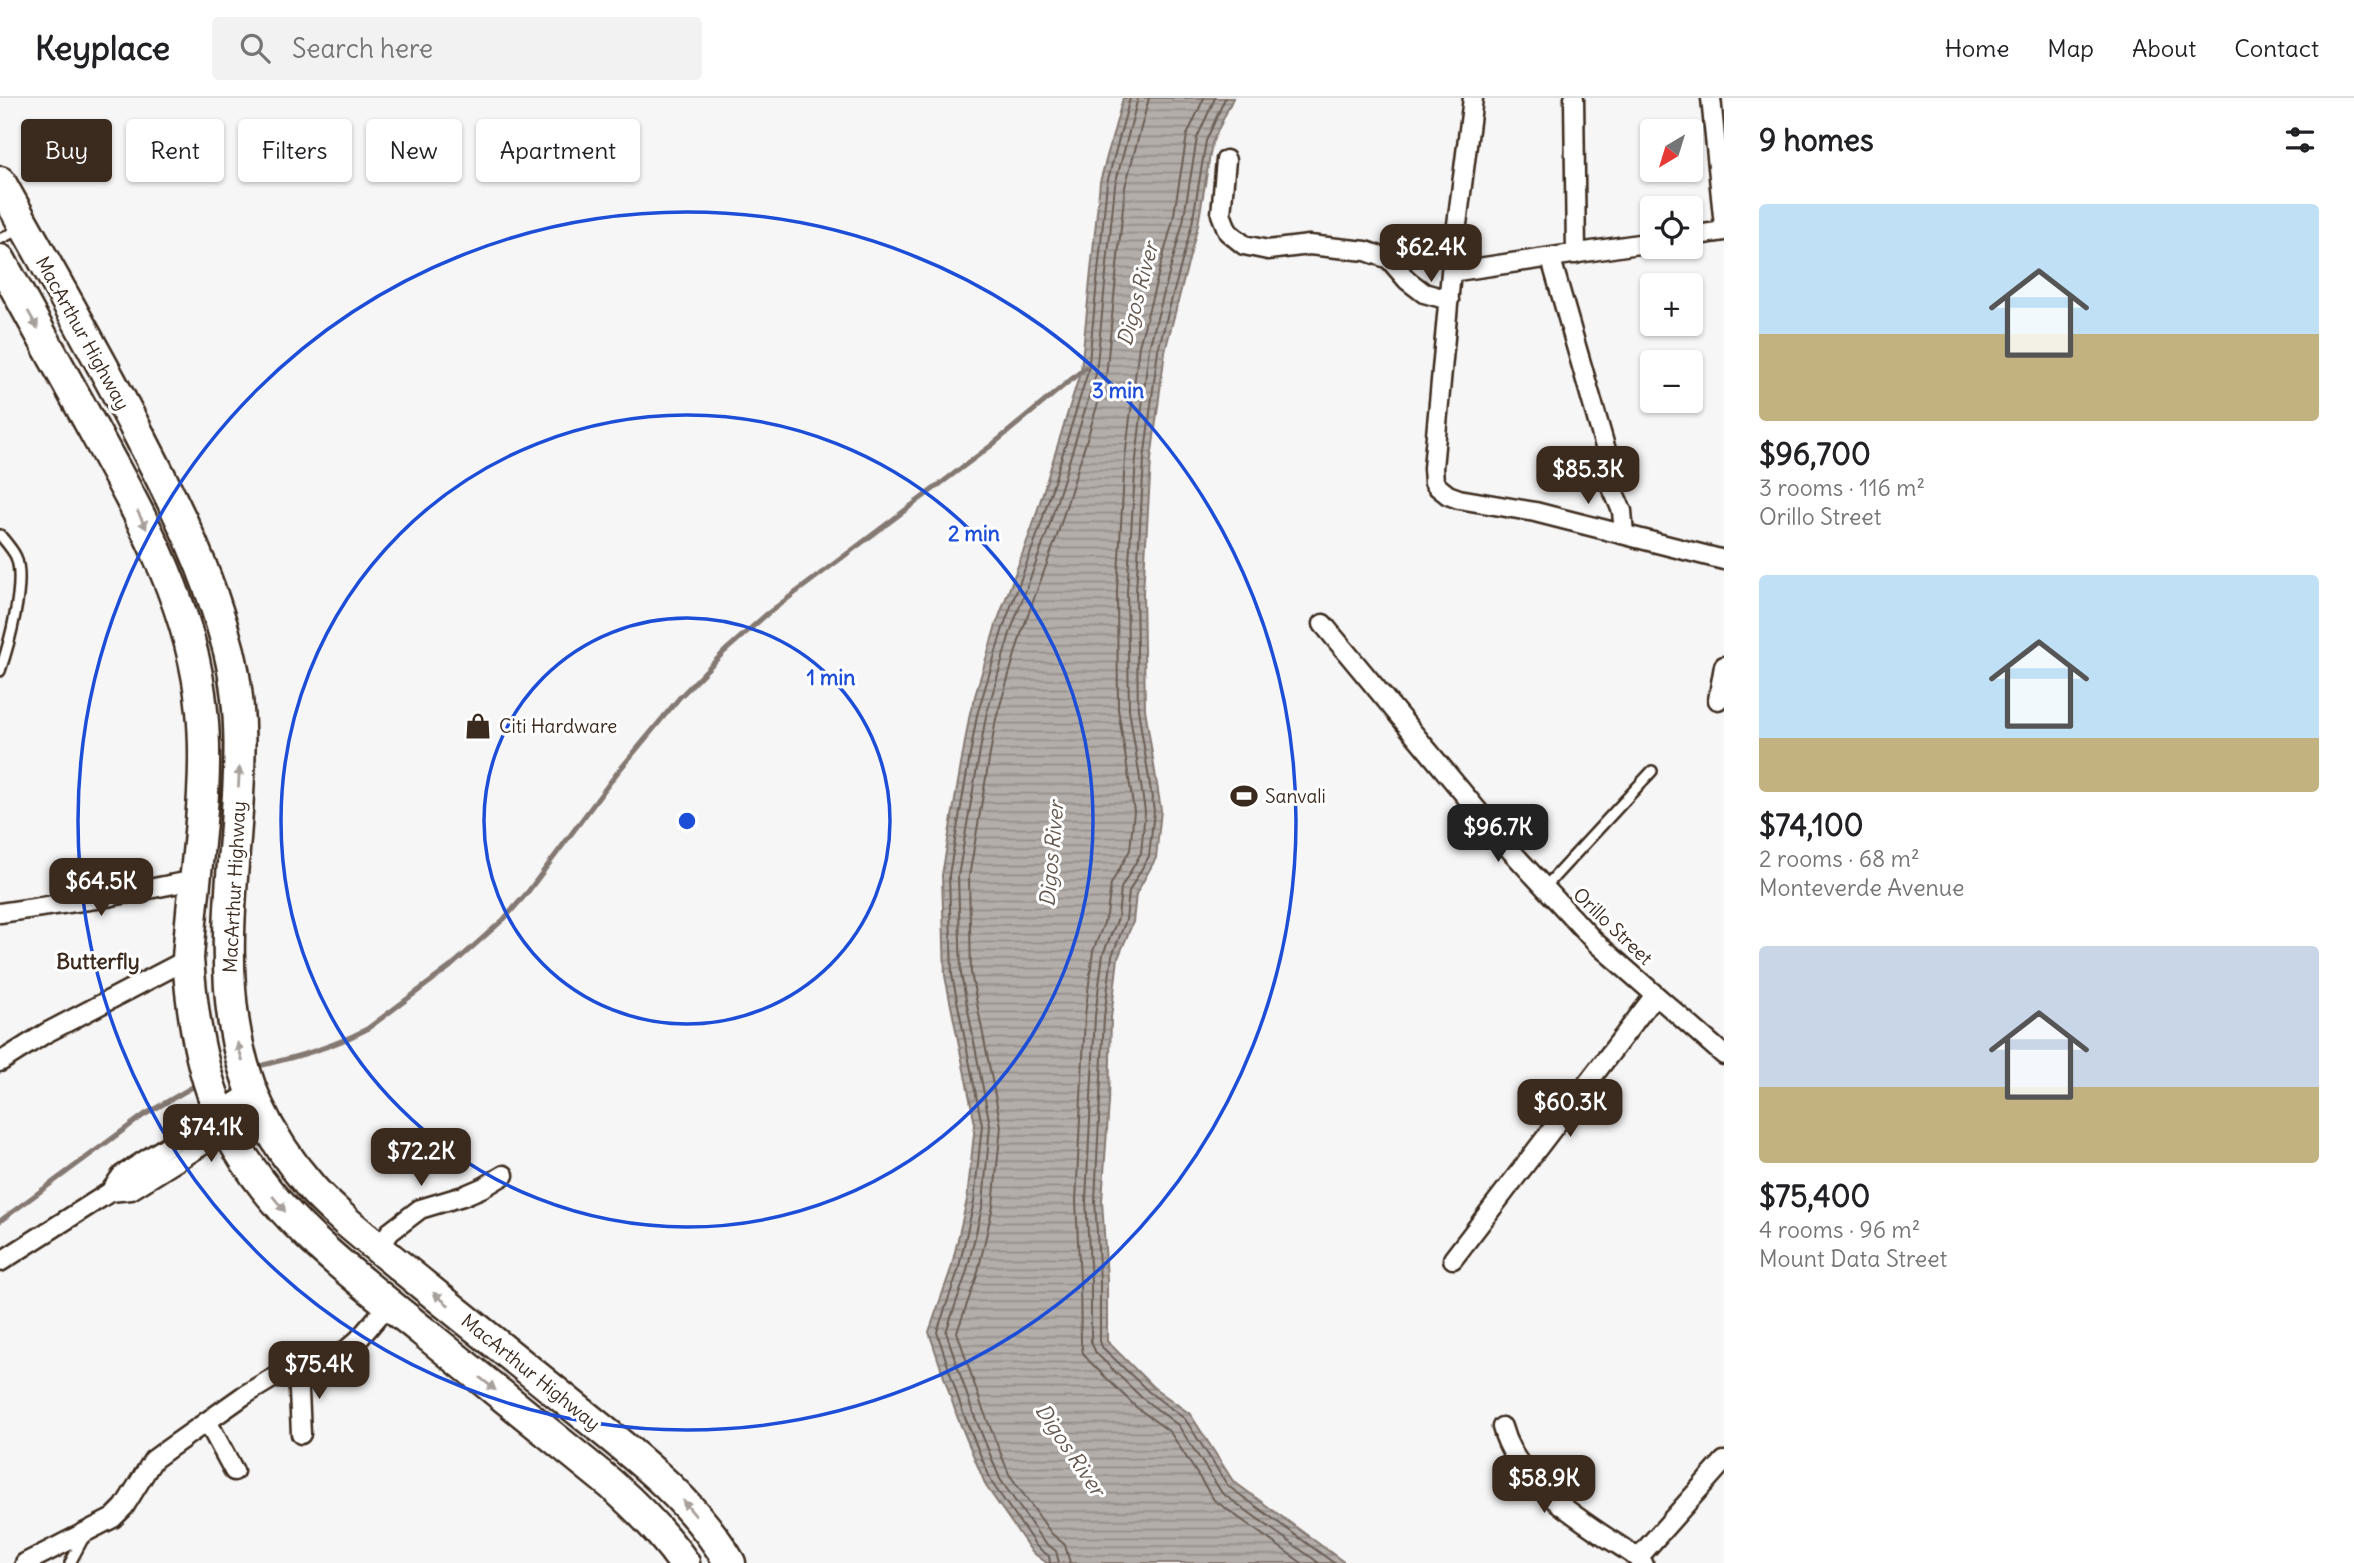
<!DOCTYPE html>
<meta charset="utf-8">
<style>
body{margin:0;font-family:Delius,sans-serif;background:#f2f2f2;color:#202124;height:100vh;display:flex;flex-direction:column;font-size:26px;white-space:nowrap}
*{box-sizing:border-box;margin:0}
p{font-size:23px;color:#757577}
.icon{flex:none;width:38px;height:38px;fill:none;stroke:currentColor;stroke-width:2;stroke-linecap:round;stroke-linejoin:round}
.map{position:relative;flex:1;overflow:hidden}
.drawer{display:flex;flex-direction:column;background:#fff;width:630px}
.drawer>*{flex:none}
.hud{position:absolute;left:21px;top:21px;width:665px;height:63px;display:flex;gap:14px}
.needle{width:46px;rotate:218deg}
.controls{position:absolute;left:1640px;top:21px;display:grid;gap:14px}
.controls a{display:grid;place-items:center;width:63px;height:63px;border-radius:7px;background:#fff;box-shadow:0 2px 5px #0004;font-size:35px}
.price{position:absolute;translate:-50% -60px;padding:0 16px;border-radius:14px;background:#3b2a1e;color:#fff;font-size:23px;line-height:46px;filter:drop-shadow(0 2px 4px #0008)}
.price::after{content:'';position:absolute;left:50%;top:42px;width:21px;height:16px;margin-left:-10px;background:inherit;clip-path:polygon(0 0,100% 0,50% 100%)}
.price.selected{background:#222;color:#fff}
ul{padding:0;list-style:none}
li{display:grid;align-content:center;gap:14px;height:371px;padding:0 35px}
li span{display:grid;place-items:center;height:217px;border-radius:7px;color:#555}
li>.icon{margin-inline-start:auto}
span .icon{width:126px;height:126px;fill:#fffc;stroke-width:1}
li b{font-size:30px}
h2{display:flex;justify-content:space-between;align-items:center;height:84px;padding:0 35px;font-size:30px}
.tag{padding:0 24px;border-radius:7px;background:#fff;box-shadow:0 2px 5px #0004;font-size:24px;line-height:63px}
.tag.selected{background:#3b2a1e;color:#fff}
header{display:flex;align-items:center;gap:42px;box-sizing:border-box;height:98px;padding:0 35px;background:#fff;border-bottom:2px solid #e0e0e0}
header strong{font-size:33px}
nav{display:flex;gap:38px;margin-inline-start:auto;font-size:24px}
.search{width:490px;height:63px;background:#f2f2f2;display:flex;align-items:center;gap:18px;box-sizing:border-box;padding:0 24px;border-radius:7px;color:#757577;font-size:26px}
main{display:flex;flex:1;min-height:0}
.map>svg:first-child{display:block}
.water{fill:url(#water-rules);stroke:#847972;stroke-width:2}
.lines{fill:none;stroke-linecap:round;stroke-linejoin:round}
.shore{stroke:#6b5f56;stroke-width:2}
.stream{stroke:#847972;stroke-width:5}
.service-casing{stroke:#3b2a1e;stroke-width:14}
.minor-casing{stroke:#3b2a1e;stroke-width:23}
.trunk-casing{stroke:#3b2a1e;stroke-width:35}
.service{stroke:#fff;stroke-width:9}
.minor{stroke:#fff;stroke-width:18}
.trunk{stroke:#fff;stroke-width:30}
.oneway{fill:#a79f9a}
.ring{fill:none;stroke:#1d4ed8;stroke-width:3.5}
.labels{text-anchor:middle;stroke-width:6;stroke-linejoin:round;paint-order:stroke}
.street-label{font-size:19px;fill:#3b2a1e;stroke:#fff}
.poi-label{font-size:19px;fill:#3b2a1e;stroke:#fff;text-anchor:start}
.water-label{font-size:21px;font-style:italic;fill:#65584f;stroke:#fff}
.neighbourhood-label{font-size:21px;font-weight:bold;fill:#3b2a1e;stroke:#fff}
.centre{fill:#1d4ed8;stroke:#fff;stroke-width:3.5}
.ring-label{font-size:21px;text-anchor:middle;font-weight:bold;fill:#1d4ed8;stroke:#fff;stroke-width:6;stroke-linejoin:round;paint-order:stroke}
</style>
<header>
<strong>Keyplace</strong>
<div class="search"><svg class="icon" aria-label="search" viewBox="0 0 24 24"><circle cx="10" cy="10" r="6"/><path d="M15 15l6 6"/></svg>Search here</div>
<nav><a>Home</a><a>Map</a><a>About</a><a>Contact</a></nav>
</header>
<main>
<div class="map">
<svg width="1724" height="1465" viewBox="0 0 1724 1465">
<defs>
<pattern id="water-rules" width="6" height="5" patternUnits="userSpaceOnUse" patternTransform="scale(1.75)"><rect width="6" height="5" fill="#b4aeaa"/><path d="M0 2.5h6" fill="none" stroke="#948e8a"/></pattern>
</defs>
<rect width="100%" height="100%" fill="#f7f6f6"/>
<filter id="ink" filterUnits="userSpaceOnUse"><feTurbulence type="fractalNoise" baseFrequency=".0143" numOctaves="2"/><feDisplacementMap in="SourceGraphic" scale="14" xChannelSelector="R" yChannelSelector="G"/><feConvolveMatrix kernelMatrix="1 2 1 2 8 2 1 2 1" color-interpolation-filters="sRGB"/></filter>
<g filter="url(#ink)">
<path class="water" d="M1123,0H1233L1212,45L1198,127L1165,253L1151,362L1143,494L1145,611L1161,712L1156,760L1136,796L1133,824L1118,860L1111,920L1109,1004L1102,1103L1107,1182V1243L1153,1289L1190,1316L1233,1383L1345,1465H1047L1032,1454L986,1388L957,1318L929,1234L951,1171L967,1102L975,1026L945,878L942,777L970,615L996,527L1032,430L1081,272L1100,84Z"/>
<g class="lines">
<path class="shore" d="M1204,0L1187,37L1173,122L1139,248L1125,360L1117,493L1118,611L1134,713L1130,752L1111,786L1107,817L1093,853L1085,918L1076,1103L1080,1183L1081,1244L1083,1255L1089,1263L1136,1309L1170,1334L1214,1402L1302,1465
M1215,0L1197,40L1183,124L1149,250L1136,361L1127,493L1129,611L1145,713L1141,755L1121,790L1118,820L1103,856L1095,918L1086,1103L1091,1183V1244L1096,1255L1142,1300L1178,1327L1222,1395L1319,1465
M1225,0L1206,43L1192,126L1158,252L1144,362L1136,493L1138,611L1154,713L1149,758L1129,793L1126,822L1112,858L1104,919L1095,1103L1100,1183V1243L1102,1249L1149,1294L1185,1321L1228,1388L1334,1465
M1050,1465L1049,1458L1037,1449L992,1385L963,1315L937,1234L958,1173L974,1104L982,1027L952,877L949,777L977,617L1003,530L1039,432L1088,274L1107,85L1130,0
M1059,1465L1056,1453L1043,1443L1000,1381L972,1312L946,1234L966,1176L983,1106L990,1027L961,876L958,778L986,618L1011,532L1047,435L1096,276L1115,87L1138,0
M1070,1465L1065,1447L1051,1435L1009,1376L982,1309L957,1234L977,1178L993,1108L1001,1028L971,875L969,779L996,621L1021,536L1057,438L1106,279L1125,89L1149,0"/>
<path class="stream" d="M263,967C300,958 333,949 367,931L450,869L504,821L527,795L617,675L680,599L725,553L767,516L992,347L1085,270
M0,1123L144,1017L196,987"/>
<g class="service-casing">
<path id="service" d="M0,141L20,131
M0,437C5,443 13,452 16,459C26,485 9,547 0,573
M1545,789L1652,673
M70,1465L84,1439"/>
</g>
<g class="minor-casing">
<path id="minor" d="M1473,0L1451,174L1433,370L1434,384L1438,389L1448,397L1459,401L1535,414L1724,462
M1574,0L1576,156
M1711,0L1724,128
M1226,62L1221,116L1228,134L1244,147L1268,152L1309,147L1366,153L1389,161L1407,182L1424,195L1449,202
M1690,138L1724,133
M1551,161L1608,359L1605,374L1622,413L1624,436
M1451,174L1652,144
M1323,526L1512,754L1595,844L1724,957
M1718,602L1724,568
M0,815L102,800L195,782
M0,964L46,935L188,861
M110,1094L122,1077L251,994
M379,1151L390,1134L420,1111L463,1098L484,1089L504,1077
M1453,1161L1655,897
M0,1164L110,1094L131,1092L259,1012
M298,1272L301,1336
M207,1323L234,1373
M1502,1329C1515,1378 1563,1410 1603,1437C1616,1446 1632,1454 1643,1465
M1638,1460L1724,1363
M25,1465L113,1420L124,1409L153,1362L168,1351L243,1298L271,1281L324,1265L343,1255L358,1242L389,1206"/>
</g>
<g class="trunk-casing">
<path id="trunk" d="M0,84C46,167 94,249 137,333C175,406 209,474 229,553C244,614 240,678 235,740C224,873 217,981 311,1089C322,1102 335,1113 348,1125C420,1186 495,1244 568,1304C627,1352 691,1398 730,1465
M0,162C31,218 61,273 92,329C141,418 193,510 202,613C210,693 193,780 188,861C193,927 203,991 237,1049C283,1127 357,1180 425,1235C487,1286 549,1336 611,1386C639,1411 663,1435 684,1465"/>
</g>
<use href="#service" class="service"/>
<use href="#minor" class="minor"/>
<use href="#trunk" class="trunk"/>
</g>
<defs><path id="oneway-solid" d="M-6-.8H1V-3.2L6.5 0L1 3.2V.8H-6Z" transform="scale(1.75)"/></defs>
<g class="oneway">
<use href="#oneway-solid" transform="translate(33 222) rotate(61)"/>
<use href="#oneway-solid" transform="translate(142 422) rotate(63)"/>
<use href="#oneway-solid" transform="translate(239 679) rotate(-87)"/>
<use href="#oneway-solid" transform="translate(240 954) rotate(-105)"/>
<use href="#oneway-solid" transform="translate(279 1106) rotate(51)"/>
<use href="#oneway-solid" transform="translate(441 1201) rotate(-141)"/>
<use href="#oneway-solid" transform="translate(488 1286) rotate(39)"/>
<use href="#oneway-solid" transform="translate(689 1410) rotate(-130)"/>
</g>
</g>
<g class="ring">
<circle cx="687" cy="723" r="203"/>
<circle cx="687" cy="723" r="406"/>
<circle cx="687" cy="723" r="609"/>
</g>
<defs>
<g id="shop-bare" transform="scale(2.1)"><path d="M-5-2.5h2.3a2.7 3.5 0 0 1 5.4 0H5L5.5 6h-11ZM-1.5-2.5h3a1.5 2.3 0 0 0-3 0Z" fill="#3b2a1e" stroke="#fff" stroke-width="2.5" paint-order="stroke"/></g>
<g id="stadium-bare" transform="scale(2.1)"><path d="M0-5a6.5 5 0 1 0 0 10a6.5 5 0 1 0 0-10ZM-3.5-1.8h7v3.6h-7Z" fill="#3b2a1e" stroke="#fff" stroke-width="2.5" paint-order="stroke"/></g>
</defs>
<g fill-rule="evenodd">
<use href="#shop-bare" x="478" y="628"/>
<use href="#stadium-bare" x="1244" y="698"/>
</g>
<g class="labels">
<g class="street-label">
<text transform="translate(83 235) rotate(61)" y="7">MacArthur Highway</text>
<text transform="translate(234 789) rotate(-87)" y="7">MacArthur Highway</text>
<text transform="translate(1613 828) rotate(44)" y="7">Orillo Street</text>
<text transform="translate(531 1274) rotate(39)" y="7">MacArthur Highway</text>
</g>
<g class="poi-label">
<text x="499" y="635">Citi Hardware</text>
<text x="1265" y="705">Sanvali</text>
</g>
<g class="water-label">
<text transform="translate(1138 196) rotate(-75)" y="7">Digos River</text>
<text transform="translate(1052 756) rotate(-85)" y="7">Digos River</text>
<text transform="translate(1070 1352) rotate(56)" y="7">Digos River</text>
</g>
<g class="neighbourhood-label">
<text x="98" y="871">Butterfly</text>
</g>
</g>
<circle cx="687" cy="723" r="10" class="centre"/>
<g class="ring-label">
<text x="1118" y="300">3 min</text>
<text x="974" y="443">2 min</text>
<text x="831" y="587">1 min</text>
</g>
</svg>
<div class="controls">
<a><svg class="needle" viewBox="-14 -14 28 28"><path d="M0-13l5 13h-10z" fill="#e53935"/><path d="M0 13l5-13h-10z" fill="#757577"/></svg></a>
<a><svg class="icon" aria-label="locate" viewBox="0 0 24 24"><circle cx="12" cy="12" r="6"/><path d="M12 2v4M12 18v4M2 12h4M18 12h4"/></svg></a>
<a>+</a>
<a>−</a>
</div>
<b class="price" style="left:1431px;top:186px">$62.4K</b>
<b class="price" style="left:1588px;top:408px">$85.3K</b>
<b class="price selected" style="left:1498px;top:766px">$96.7K</b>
<b class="price" style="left:101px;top:820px">$64.5K</b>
<b class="price" style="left:1570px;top:1041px">$60.3K</b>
<b class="price" style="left:211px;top:1066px">$74.1K</b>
<b class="price" style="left:421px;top:1090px">$72.2K</b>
<b class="price" style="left:319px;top:1303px">$75.4K</b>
<b class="price" style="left:1544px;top:1417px">$58.9K</b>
<div class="hud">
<a class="tag selected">Buy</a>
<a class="tag">Rent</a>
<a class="tag">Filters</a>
<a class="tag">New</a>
<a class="tag">Apartment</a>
</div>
</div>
<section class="drawer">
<h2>9 homes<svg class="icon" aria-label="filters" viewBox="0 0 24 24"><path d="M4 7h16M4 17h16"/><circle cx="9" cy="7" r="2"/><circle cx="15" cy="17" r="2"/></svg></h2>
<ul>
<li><span style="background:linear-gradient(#bfe0f5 60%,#c2b280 0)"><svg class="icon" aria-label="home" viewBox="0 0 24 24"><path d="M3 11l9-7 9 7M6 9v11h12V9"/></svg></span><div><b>$96,700</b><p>3 rooms · 116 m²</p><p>Orillo Street</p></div></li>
<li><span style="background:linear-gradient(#bfe0f5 75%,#c2b280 0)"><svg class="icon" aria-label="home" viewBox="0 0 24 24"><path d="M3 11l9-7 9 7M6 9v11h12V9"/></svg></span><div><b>$74,100</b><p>2 rooms · 68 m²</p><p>Monteverde Avenue</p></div></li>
<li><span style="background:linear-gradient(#c9d6e8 65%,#c2b280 0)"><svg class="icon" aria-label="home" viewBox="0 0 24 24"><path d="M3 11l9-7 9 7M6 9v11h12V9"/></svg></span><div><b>$75,400</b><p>4 rooms · 96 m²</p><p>Mount Data Street</p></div></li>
</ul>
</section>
</main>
